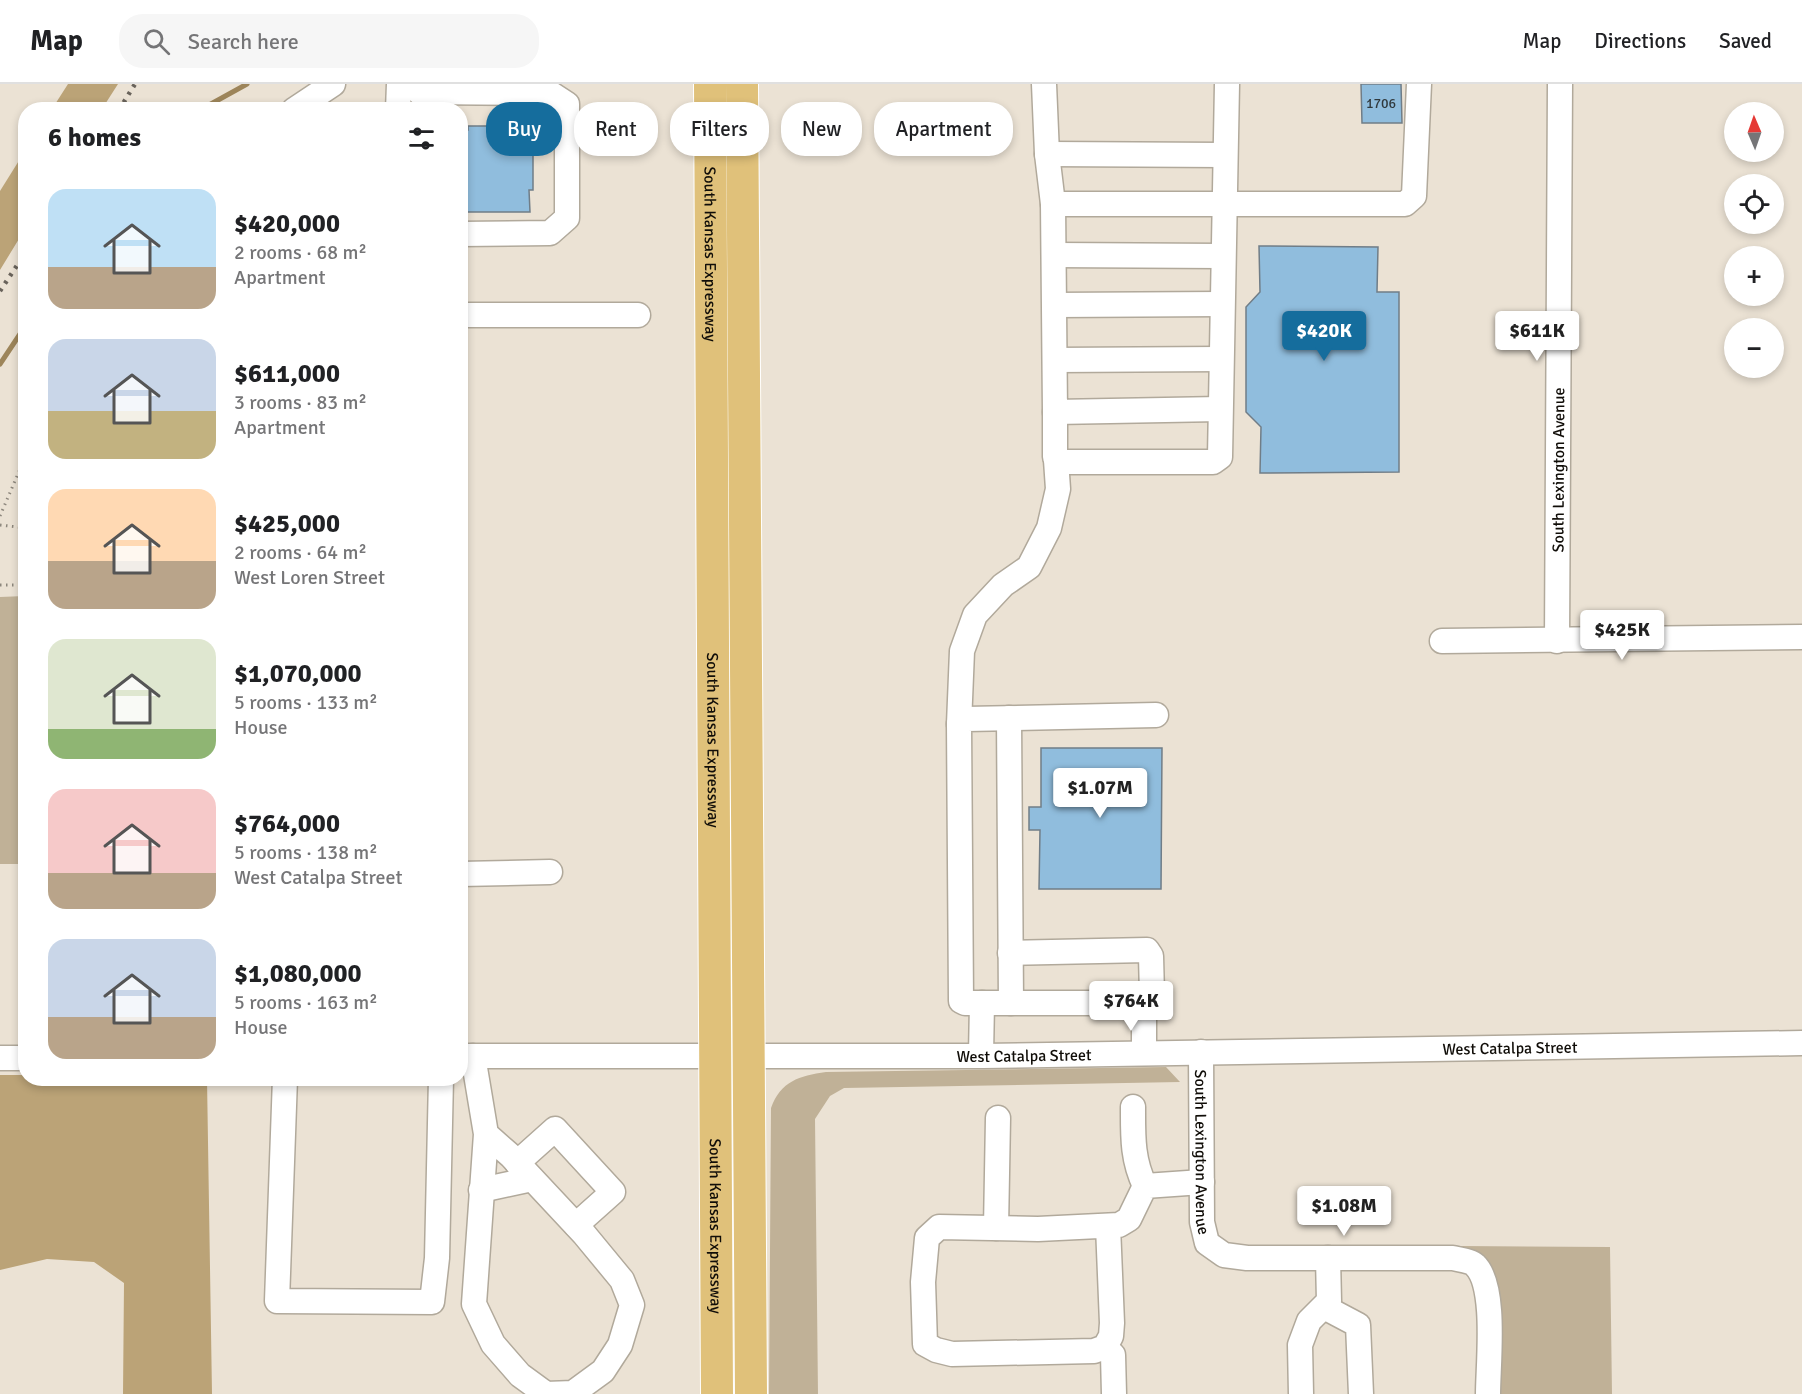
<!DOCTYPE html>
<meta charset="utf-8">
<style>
body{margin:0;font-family:Signika,sans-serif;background:#f6f6f6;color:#202124;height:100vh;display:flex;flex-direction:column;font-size:22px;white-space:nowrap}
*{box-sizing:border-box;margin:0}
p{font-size:20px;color:#757577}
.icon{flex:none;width:33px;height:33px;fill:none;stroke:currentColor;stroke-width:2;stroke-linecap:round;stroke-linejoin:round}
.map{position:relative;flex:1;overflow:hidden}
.panel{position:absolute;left:18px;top:18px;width:450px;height:984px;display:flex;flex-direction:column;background:#fff;border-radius:24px;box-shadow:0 3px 9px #0003}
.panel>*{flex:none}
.hud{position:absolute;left:486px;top:18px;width:570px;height:54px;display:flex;gap:12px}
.needle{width:39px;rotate:358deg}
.buttons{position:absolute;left:1724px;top:18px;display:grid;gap:12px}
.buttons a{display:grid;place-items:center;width:60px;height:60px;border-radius:50%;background:#fff;box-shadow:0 3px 9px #0003;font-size:30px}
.price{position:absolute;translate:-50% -51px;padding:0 14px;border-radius:6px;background:#fff;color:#222;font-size:20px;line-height:39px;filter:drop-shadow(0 2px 3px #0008)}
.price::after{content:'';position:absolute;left:50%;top:36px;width:18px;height:14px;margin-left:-9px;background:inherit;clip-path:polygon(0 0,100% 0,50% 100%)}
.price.active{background:#156d9d;color:#fff}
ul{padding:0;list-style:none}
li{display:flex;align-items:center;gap:18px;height:150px;padding:0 30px}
li span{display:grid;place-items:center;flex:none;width:168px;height:120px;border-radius:18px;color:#555}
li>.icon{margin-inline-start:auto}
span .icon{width:72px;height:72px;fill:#fffc;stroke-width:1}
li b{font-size:26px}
h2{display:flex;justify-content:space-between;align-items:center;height:72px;padding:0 30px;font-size:26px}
.pill{padding:0 21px;border-radius:24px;background:#fff;box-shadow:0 3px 9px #0003;font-size:21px;line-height:54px}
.pill.active{background:#156d9d;color:#fff}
header{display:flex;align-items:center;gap:36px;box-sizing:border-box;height:84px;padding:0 30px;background:#fff;border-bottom:2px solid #e0e0e0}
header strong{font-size:28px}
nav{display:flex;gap:33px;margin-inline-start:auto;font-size:21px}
.search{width:420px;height:54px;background:#f6f6f6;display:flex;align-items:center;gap:15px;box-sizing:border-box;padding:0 21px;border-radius:24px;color:#757577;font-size:22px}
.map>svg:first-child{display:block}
.green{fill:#c0b197}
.forest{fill:#bba377}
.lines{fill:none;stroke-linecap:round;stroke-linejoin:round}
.stream{stroke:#9d855a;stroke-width:5}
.building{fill:#90bddd;stroke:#707d87;stroke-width:1.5}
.minor-casing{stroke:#b1a99b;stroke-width:27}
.major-casing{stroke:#fff;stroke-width:34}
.path{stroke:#8c867c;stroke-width:3;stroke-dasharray:1.5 4.5;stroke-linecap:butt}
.minor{stroke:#fff;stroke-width:24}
.major{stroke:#e0c17a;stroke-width:32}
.rail{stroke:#69635b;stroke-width:4.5;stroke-dasharray:3 6;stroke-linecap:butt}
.labels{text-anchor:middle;stroke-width:6;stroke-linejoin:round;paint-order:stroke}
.number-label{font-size:14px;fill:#30393d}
.street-label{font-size:16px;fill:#100d08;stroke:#ebe2d4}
</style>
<header>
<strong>Map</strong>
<div class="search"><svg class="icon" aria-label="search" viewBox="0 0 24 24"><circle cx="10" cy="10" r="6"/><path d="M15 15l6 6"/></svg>Search here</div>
<nav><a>Map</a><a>Directions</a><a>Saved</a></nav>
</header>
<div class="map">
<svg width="1802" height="1310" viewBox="0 0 1802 1310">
<rect width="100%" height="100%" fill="#ebe2d4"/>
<path class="green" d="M25,512V780H0V513Z
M1166,983L1180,998L844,1004L830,1012L815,1035L818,1310H769L771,1024C781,997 799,992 826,988Z
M1459,1162L1610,1163L1612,1310H1500L1479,1172Z"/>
<path class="forest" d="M68,0H118L102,25H52Z
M25,67V145L0,186V107Z
M0,991H25L26,994L207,995L212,1310H123L124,1199L94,1178L47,1175L0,1186Z"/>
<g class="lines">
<path class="stream" d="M200,26L247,0
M0,280L26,241"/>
</g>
<path class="building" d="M1361,0H1401L1402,39H1362Z
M515,39H524L544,59H533V106H529L530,128H460V46H468V42H513Z
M1259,162L1378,163L1377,208H1399V388L1260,389L1261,343L1246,328V223L1260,208Z
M1041,664H1162L1161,805H1039L1040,746H1029V723H1041Z"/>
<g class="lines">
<g class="minor-casing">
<g id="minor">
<path d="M411,0L419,8L550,9L567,20V134L550,149L460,150"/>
<path d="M1044,0L1047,70L1053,120L1055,328L1220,325"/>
<path d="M294,26L333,0"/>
<path d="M398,26L399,0"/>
<path d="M1047,70L1224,71"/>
<path d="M1053,120H1405L1414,112L1419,0"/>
<path d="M1054,171L1222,172"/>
<path d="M1055,221L1222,220"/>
<path d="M460,231H638"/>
<path d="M1055,276L1221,275"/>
<path d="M1055,328V373L1059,378H1213L1220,373L1227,0"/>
<path d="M1442,557L1802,553"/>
<path id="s1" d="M1557,557L1560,0"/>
<path d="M1009,634L1011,919"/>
<path d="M959,640L962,567L975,531L1003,501L1029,483L1049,444L1058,405L1056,376"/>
<path d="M460,790L550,788"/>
<path d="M1010,869L1147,866L1151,872L1152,911L1143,919"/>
<path id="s2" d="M1201,968L1202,1138L1207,1159L1224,1171L1247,1174H1453C1460,1176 1471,1177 1475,1181C1497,1202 1488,1280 1488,1310"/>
<path d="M1144,969V919H965L961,917L959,640L966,635L1156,631"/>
<path d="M981,971L982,919"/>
<path id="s3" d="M460,972H983L1802,959"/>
<path d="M473,972L486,1050L511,1072L584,1150L622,1196L632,1221L620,1261L603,1287L573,1309L546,1310L520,1291L493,1260L474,1220L486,1050"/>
<path d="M0,974H26"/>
<path d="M285,994L277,1217L432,1218L437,1174L441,994"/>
<path d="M1133,1023C1133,1052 1132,1075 1145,1102"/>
<path d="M517,1079L555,1045L613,1108L576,1141"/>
<path d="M481,1106L532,1095"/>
<path d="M1108,1142L1112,1239L1111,1252L1105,1263L1094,1267L952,1270L936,1266L925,1260L923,1198L927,1154L939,1143L1038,1145L1119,1141L1129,1135L1145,1102L1202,1098"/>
<path d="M996,1144L998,1034"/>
<path d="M1324,1223L1358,1241L1361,1310"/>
<path d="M1105,1263L1113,1271L1114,1310"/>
<path d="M1301,1310L1300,1261L1309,1237L1329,1217L1328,1174"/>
</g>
</g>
<g class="major-casing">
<g id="major">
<path id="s4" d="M710,0L717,1310"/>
<path d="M742,0L751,1310"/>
</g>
</g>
<path class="path" d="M0,432L26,371
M0,441L26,444
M0,501H26"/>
<use href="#minor" class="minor"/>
<use href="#major" class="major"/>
<path class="rail" d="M119,26L135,0
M0,207L26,168"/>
</g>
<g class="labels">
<g class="number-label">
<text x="1381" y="24">1706</text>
</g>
<g class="street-label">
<text dy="6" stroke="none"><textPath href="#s4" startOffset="170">South Kansas Expressway</textPath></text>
<text dy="6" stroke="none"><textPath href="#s1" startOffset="171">South Lexington Avenue</textPath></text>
<text dy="6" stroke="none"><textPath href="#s4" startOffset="656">South Kansas Expressway</textPath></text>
<text dy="6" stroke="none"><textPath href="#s3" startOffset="1050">West Catalpa Street</textPath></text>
<text dy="6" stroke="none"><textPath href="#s3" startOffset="564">West Catalpa Street</textPath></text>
<text dy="6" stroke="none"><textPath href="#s2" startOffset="100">South Lexington Avenue</textPath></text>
<text dy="6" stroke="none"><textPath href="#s4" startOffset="1142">South Kansas Expressway</textPath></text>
</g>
</g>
</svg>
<div class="buttons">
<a><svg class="needle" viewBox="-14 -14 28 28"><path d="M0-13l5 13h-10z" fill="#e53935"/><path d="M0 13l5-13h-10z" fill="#757577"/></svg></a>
<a><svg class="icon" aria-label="locate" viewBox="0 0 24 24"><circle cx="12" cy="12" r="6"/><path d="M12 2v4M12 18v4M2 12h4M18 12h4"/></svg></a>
<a>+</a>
<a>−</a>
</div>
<b class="price active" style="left:1324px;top:278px">$420K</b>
<b class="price" style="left:1537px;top:278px">$611K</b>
<b class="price" style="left:1622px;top:577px">$425K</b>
<b class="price" style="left:1100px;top:735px">$1.07M</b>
<b class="price" style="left:1131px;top:948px">$764K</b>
<b class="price" style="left:1344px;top:1153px">$1.08M</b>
<div class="hud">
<a class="pill active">Buy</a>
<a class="pill">Rent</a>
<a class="pill">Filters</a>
<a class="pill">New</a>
<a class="pill">Apartment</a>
</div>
<section class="panel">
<h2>6 homes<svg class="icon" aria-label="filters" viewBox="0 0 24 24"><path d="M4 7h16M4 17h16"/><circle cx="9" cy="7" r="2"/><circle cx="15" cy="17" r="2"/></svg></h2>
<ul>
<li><span style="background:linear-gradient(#bfe0f5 65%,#b9a48a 0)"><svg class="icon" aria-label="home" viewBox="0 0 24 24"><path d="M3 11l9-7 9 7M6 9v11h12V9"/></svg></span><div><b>$420,000</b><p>2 rooms · 68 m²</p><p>Apartment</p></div></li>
<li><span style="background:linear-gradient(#c9d6e8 60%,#c2b280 0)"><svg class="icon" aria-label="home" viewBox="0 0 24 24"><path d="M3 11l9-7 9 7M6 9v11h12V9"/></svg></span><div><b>$611,000</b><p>3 rooms · 83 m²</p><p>Apartment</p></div></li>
<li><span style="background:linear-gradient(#ffd9b3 60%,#b9a48a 0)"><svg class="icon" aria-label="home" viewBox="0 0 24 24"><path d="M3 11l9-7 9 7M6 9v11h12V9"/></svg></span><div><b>$425,000</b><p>2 rooms · 64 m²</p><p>West Loren Street</p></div></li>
<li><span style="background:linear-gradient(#dfe7d0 75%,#8fb573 0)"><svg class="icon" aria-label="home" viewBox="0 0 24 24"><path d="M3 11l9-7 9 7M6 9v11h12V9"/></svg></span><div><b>$1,070,000</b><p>5 rooms · 133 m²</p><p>House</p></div></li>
<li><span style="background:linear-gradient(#f6c9c9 70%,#b9a48a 0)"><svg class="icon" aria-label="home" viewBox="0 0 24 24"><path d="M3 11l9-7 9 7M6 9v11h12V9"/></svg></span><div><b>$764,000</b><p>5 rooms · 138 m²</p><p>West Catalpa Street</p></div></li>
<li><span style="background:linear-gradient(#c9d6e8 65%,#b9a48a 0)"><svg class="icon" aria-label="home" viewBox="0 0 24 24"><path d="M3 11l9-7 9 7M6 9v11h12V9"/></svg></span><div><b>$1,080,000</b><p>5 rooms · 163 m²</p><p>House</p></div></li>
</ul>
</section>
</div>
